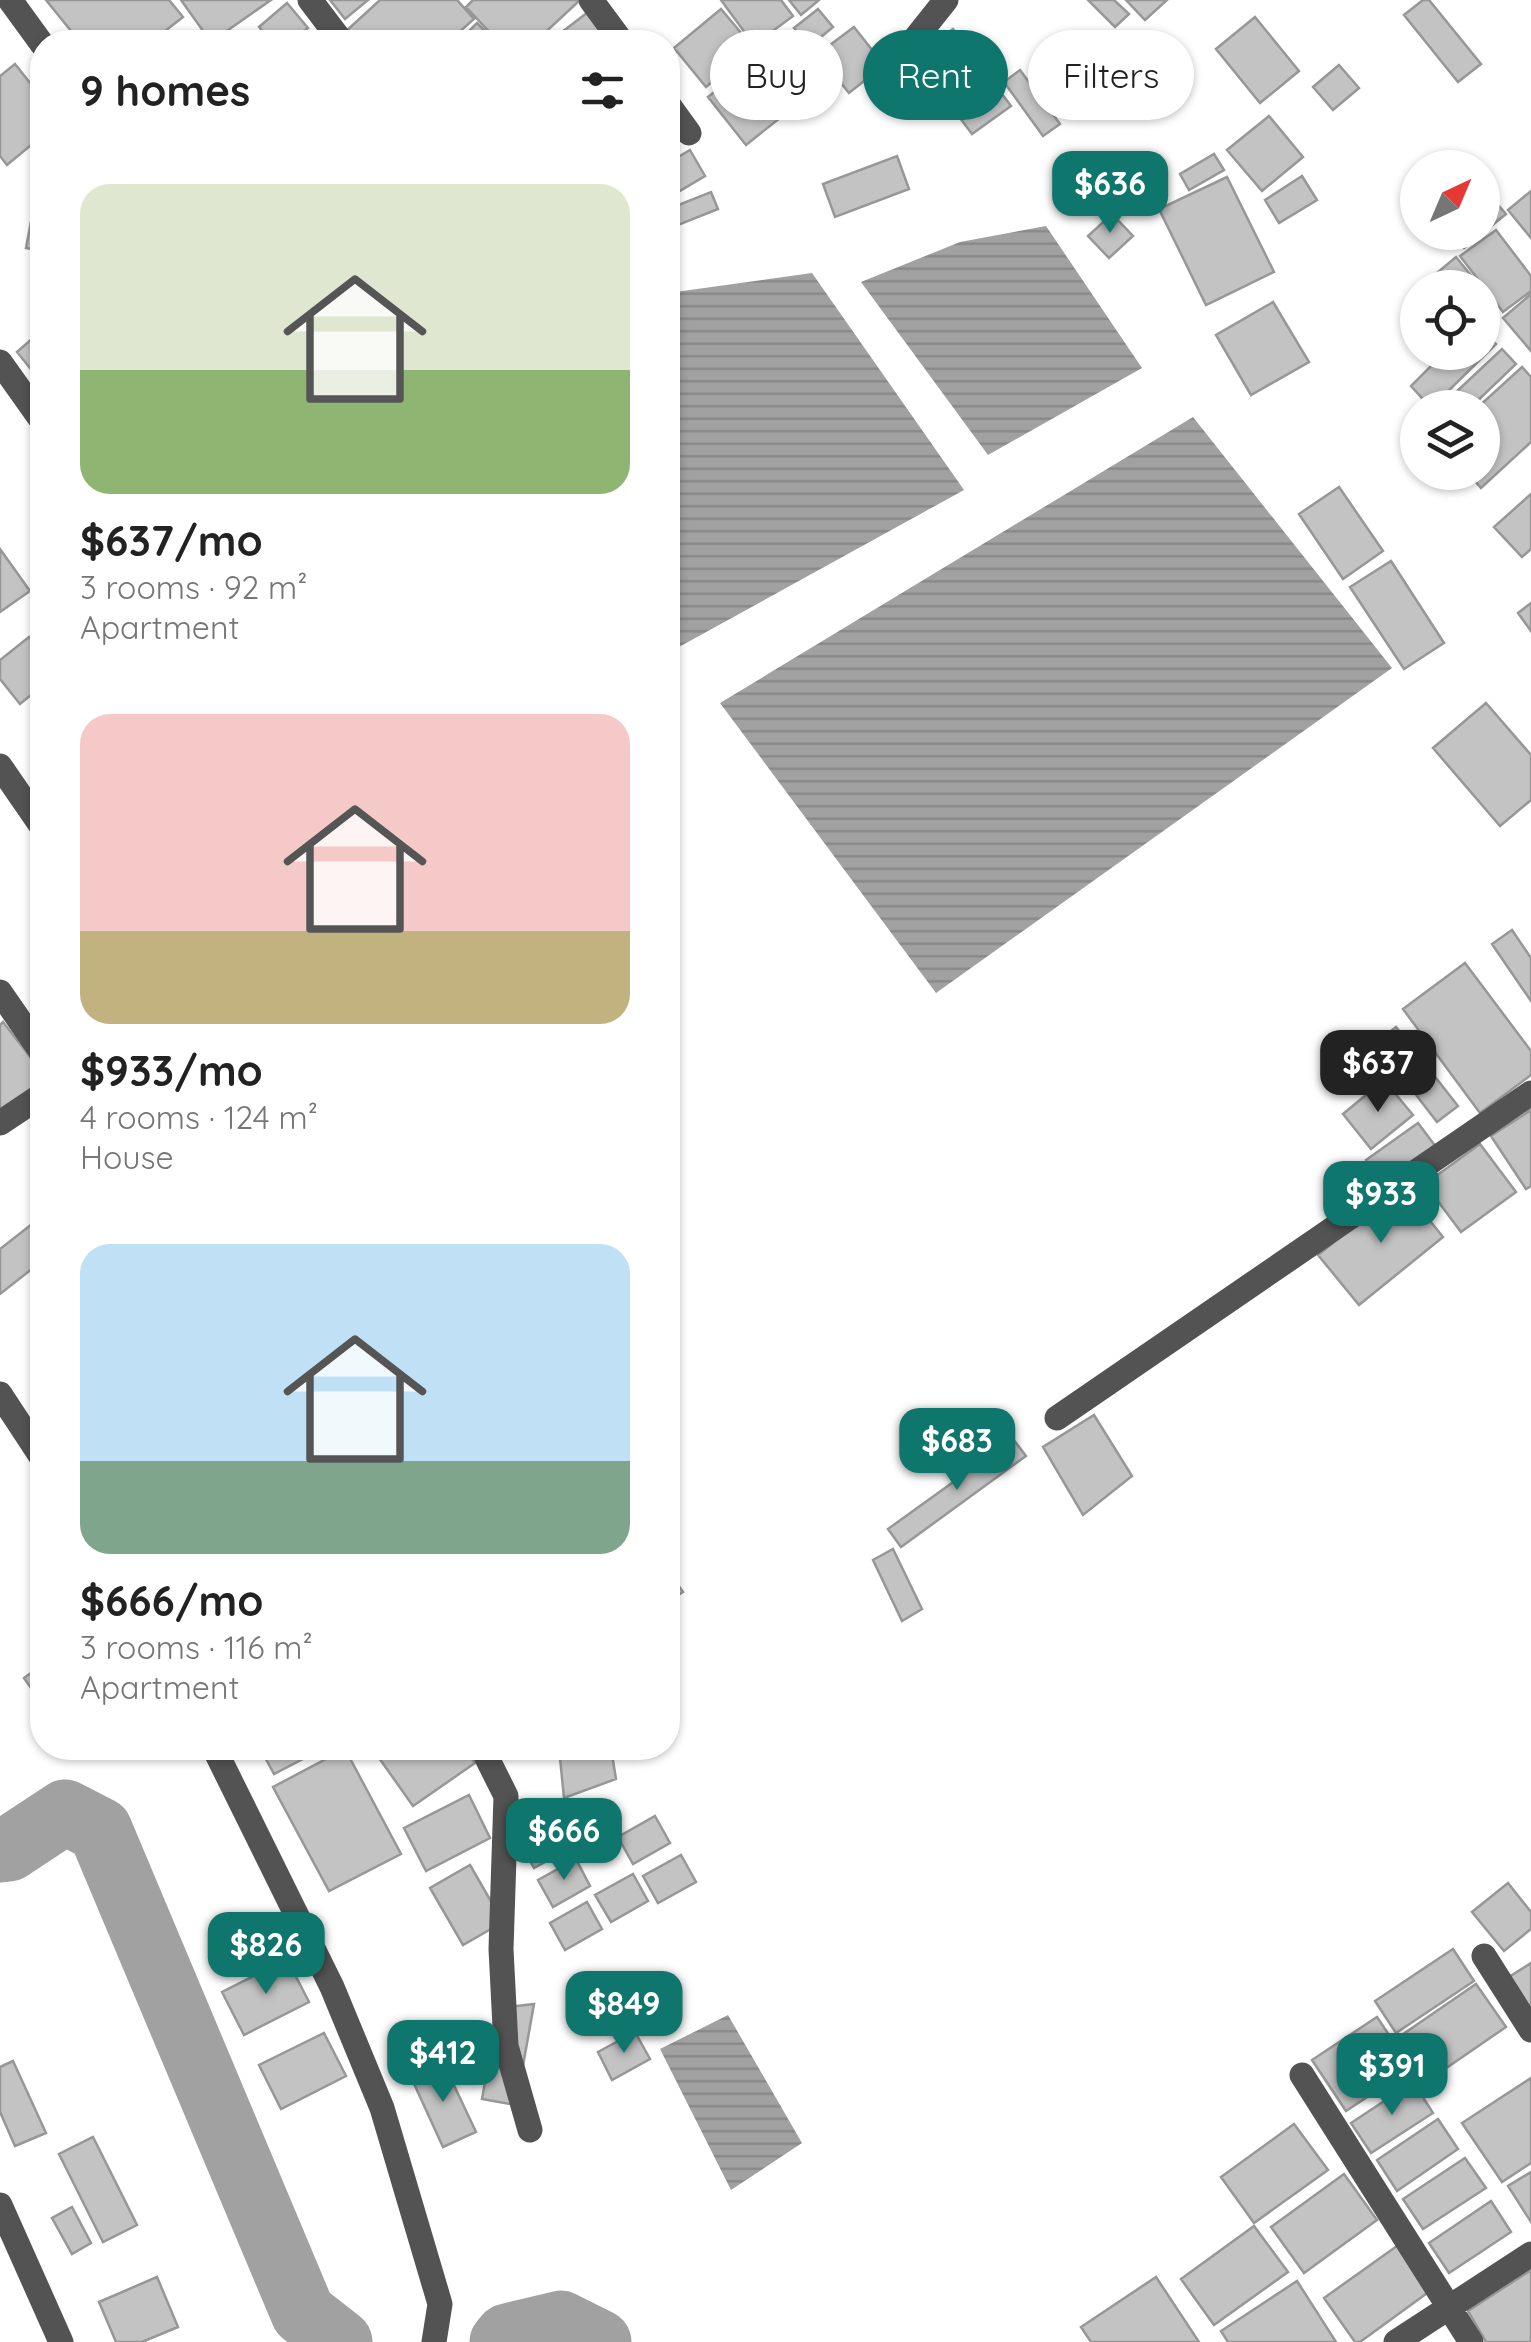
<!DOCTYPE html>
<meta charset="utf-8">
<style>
body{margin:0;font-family:Quicksand,sans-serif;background:#f2f2f2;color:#222;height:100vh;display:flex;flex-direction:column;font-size:38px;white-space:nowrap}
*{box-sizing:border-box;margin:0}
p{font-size:32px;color:#767676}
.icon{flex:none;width:55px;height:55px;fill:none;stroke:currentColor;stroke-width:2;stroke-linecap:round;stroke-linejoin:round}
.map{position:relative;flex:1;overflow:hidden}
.side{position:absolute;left:30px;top:30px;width:650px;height:1730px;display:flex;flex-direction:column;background:#fff;border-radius:40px;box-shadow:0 2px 8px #0004}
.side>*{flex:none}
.banner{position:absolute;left:710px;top:30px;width:670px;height:90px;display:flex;gap:20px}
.needle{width:65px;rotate:44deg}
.tools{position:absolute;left:1400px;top:150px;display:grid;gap:20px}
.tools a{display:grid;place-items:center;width:100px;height:100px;border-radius:50%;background:#fff;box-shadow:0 2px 8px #0004;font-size:50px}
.price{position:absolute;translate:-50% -85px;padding:0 22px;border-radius:20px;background:#0f766e;color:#fff;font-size:32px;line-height:65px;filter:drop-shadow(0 2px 5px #0008)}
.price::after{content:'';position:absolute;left:50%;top:60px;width:30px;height:22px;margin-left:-15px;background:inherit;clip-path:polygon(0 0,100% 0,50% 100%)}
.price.current{background:#222;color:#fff}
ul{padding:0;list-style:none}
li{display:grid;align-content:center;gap:20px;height:530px;padding:0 50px}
li span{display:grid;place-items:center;height:310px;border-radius:30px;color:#555}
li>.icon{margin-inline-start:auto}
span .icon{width:180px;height:180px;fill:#fffc;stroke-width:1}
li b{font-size:42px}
h2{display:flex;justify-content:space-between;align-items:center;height:120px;padding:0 50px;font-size:42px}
.chip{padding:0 35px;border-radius:45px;background:#fff;box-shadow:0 2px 8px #0004;font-size:35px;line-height:90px}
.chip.current{background:#0f766e;color:#fff}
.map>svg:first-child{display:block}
.water{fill:url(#water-rules)}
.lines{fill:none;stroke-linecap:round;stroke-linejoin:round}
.river{stroke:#a1a1a1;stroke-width:65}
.building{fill:#c3c3c3;stroke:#979797;stroke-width:2.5}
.minor{stroke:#535353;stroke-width:25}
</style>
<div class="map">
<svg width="1531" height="2342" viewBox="0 0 1531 2342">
<defs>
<pattern id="water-rules" width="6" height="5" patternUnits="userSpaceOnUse" patternTransform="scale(2.5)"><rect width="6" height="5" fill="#a1a1a1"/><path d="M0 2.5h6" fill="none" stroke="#898989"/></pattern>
</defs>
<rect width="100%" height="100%" fill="#fff"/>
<path class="water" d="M1046,226L1142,368L988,455L861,282L960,242Z
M812,273L964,490L668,653V293Z
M1193,417L1392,668L936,993L720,703Z
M728,2015L802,2143L731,2190L660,2049Z"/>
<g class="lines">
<path class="river" d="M0,1850L9,1849L65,1812L100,1830L303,2313L340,2342
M502,2342L507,2336L561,2323L599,2342"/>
</g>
<path class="building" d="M46,0H169L183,17L151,42H80Z
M181,0H271L211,42Z
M330,0H368L345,19Z
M380,0H457L474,19L448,42H355L345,32Z
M473,0H578L579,1L535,42H499L466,7Z
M721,0H781L793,16L754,45Z
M789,0H819L801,15Z
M1088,0H1114L1129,14L1115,27Z
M1126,0H1167L1145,20Z
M1423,0H1429L1481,64L1458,82L1404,15Z
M287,3L308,28L290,42H272L259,27Z
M592,9L618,42H549Z
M721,9L753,47L706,87L674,48Z
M818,9L833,27L810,46L794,28Z
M1255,17L1299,71L1260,103L1216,49Z
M477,23L496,42H458Z
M854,27L884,65L849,93L818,54Z
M953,29L1011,106L972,134L915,58Z
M777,42L815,90L746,145L708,97Z
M15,64L42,98V136L7,165L0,156V76Z
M1339,65L1359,88L1333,110L1313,87Z
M1020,70L1060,124L1043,136L1004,82Z
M1269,116L1303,157L1262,191L1227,150Z
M690,150L705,176L668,198V163Z
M1214,154L1224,170L1189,190L1180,174Z
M897,156L909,189L835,217L823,184Z
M1302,176L1317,200L1279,223L1265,200Z
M1227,177L1274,272L1206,305L1159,209Z
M1482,186L1506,214L1464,248L1450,232H1482Z
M1531,191V238L1508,210Z
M711,192L718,209L668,229V209Z
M33,211L42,213V251L26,248Z
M1112,214L1133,236L1109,258L1088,236Z
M1496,230L1531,276V291L1503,312L1460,256Z
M1456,257L1478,284L1474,288H1419Z
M1531,294V351L1503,318Z
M1273,302L1309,362L1251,395L1216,335Z
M42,330V383L17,352Z
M1482,331L1496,344L1431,408L1411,386L1445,352H1482Z
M1502,349L1516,364L1470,408H1439Z
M1522,367L1531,377V442L1481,488L1467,472H1482V408H1477Z
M1339,487L1383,551L1343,579L1299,514Z
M1531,494V549L1522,557L1494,527Z
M0,549L30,591L0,612Z
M1391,561L1444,643L1404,669L1350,587Z
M1531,603V631L1518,613Z
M29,637L42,654V686L20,704L0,679V660Z
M1486,703L1531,755V800L1500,826L1433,748Z
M1512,930L1531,958V1001L1492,944Z
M1465,963L1531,1051V1075L1480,1113L1403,1009Z
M3,1022L42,1072V1089L0,1122V1025Z
M1396,1027L1458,1106L1437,1122L1376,1043Z
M1384,1080L1413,1115L1371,1149L1343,1114Z
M1531,1110V1186L1526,1189L1491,1136Z
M1418,1123L1439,1151L1386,1189L1366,1160Z
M1480,1144L1516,1192L1461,1232L1425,1184Z
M1403,1187L1443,1237L1359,1305L1318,1255Z
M32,1224L42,1237V1261L0,1294V1249Z
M1094,1415L1132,1476L1083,1515L1043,1447Z
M1013,1439L1026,1456L901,1547L888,1529Z
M893,1549L922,1609L902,1621L873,1560Z
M668,1571L683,1592L668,1602Z
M42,1665V1695L38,1698L24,1678Z
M260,1748H324L274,1774Z
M372,1748H464L475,1763L413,1806Z
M559,1748H611L616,1779L564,1798Z
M345,1749L401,1854L329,1891L273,1787Z
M469,1795L490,1838L426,1871L404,1828Z
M655,1816L670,1843L633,1864L618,1837Z
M556,1820L572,1847L534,1868L519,1841Z
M681,1855L696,1882L658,1903L643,1876Z
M576,1859L590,1886L553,1907L538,1880Z
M470,1865L503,1922L463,1945L430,1888Z
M633,1874L648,1901L611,1922L595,1895Z
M1508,1883L1531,1912V1929L1504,1951L1472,1912Z
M587,1902L602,1929L565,1950L550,1923Z
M1453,1949L1474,1981L1396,2033L1375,2001Z
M287,1959L309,2002L244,2035L222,1992Z
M1531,1963V2012L1509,1977Z
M626,1977L641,2004L603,2024L588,1997Z
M1476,1984L1506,2027L1423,2084L1393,2041Z
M534,2004L516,2105L482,2099L498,2008Z
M1377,2017L1411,2068L1346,2111L1312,2060Z
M635,2032L650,2059L612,2080L598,2052Z
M324,2033L346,2076L281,2109L259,2065Z
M13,2061L46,2133L15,2146L0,2112V2067Z
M443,2062L476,2132L443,2147L411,2077Z
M1531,2078V2163L1502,2182L1462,2123Z
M1413,2082L1433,2113L1371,2153L1351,2123Z
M1438,2119L1458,2149L1397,2191L1377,2160Z
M1294,2124L1328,2170L1254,2223L1221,2177Z
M93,2137L137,2225L103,2242L59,2154Z
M1465,2158L1486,2188L1423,2229L1403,2199Z
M1531,2172V2222L1508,2186Z
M1344,2174L1377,2220L1304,2273L1271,2227Z
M1491,2201L1511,2232L1449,2273L1429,2243Z
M72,2207L91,2243L72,2254L52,2218Z
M1254,2226L1288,2272L1214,2325L1181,2279Z
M1397,2246L1430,2291L1360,2342H1355L1324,2298Z
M1531,2270V2342H1486L1468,2311Z
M157,2277L178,2327L142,2342H116L99,2302Z
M1156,2277L1199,2342H1091L1081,2327Z
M1297,2281L1336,2342H1228L1221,2331Z"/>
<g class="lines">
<path class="minor" d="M10,0L42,44
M310,0L342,42
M591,0L622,42
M891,69L946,0
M668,104L689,133
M0,362L42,421
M0,766L42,827
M0,992L42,1053
M0,1123L42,1095
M0,1394L42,1458
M1057,1418L1531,1093
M214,1748L332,1987L382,2108L440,2304L434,2342
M482,1748L506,1796L501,1949L506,2046L530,2130
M1484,1956L1531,2030
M1302,2075L1471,2342
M0,2205L61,2342
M1396,2342L1531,2254"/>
</g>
</svg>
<div class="tools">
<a><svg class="needle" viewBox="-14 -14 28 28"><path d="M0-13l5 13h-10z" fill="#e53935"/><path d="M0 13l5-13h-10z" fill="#767676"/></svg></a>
<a><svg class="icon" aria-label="locate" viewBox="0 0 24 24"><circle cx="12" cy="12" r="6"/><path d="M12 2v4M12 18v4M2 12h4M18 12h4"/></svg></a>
<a><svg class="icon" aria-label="layers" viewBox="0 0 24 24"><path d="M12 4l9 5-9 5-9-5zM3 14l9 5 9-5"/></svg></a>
</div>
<b class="price" style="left:1110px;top:236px">$636</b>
<b class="price current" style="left:1378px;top:1115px">$637</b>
<b class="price" style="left:1381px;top:1246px">$933</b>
<b class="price" style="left:957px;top:1493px">$683</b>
<b class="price" style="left:564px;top:1883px">$666</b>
<b class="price" style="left:266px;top:1997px">$826</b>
<b class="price" style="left:624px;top:2056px">$849</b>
<b class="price" style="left:443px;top:2105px">$412</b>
<b class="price" style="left:1392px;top:2118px">$391</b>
<div class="banner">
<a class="chip">Buy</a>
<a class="chip current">Rent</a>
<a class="chip">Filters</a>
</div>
<section class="side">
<h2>9 homes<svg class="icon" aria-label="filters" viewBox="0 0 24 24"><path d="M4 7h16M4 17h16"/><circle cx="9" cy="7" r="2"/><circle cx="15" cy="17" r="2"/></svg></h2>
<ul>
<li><span style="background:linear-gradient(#dfe7d0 60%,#8fb573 0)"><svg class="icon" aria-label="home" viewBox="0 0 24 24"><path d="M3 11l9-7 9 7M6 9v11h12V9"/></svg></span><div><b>$637/mo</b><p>3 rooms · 92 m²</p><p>Apartment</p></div></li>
<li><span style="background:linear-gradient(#f6c9c9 70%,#c2b280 0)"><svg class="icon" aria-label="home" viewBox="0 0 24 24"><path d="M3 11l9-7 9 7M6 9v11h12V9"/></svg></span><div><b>$933/mo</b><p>4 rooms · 124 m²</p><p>House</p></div></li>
<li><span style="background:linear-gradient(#bfe0f5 70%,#7fa58c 0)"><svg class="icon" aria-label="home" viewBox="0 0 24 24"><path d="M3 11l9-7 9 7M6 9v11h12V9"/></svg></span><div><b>$666/mo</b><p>3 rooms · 116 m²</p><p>Apartment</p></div></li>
</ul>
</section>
</div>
